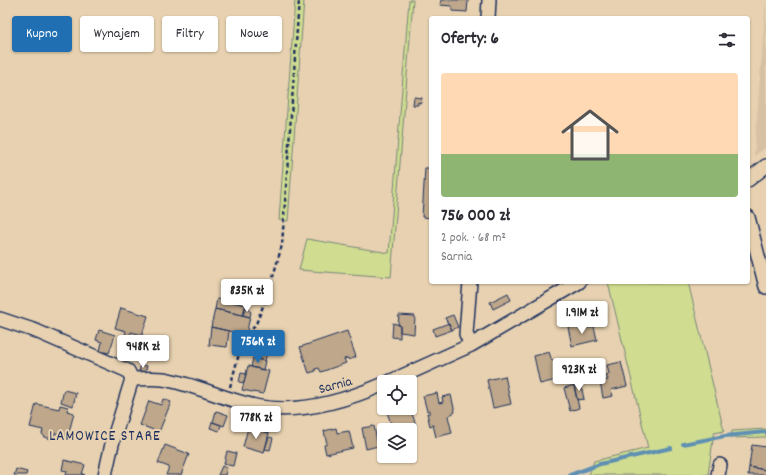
<!DOCTYPE html>
<html lang="pl">
<meta charset="utf-8">
<style>
body{margin:0;font-family:Dekko,sans-serif;background:#f2f2f3;color:#2b2b33;height:100vh;display:flex;flex-direction:column;font-size:15px;white-space:nowrap}
*{box-sizing:border-box;margin:0}
p{font-size:13px;color:#7c7c81}
.icon{flex:none;width:22px;height:22px;fill:none;stroke:currentColor;stroke-width:2;stroke-linecap:round;stroke-linejoin:round}
.map{position:relative;flex:1;overflow:hidden}
.details{position:absolute;left:429px;top:16px;width:321px;height:268px;display:flex;flex-direction:column;background:#fff;border-radius:4px;box-shadow:0 1px 3px #0004}
.details>*{flex:none}
.top-card{position:absolute;left:12px;top:16px;width:357px;height:36px;display:flex;gap:8px}
.buttons{position:absolute;left:377px;top:375px;display:grid;gap:8px}
.buttons a{display:grid;place-items:center;width:40px;height:40px;border-radius:4px;background:#fff;box-shadow:0 1px 3px #0004;font-size:20px}
.price{position:absolute;translate:-50% -34px;padding:0 9px;border-radius:4px;background:#fff;color:#222;font-size:13px;line-height:26px;filter:drop-shadow(0 1px 2px #0008)}
.price::after{content:'';position:absolute;left:50%;top:24px;width:12px;height:9px;margin-left:-6px;background:inherit;clip-path:polygon(0 0,100% 0,50% 100%)}
.price.on{background:#1f6fb2;color:#fff}
ul{padding:0;list-style:none}
li{display:grid;align-content:center;gap:8px;height:212px;padding:0 12px}
li span{display:grid;place-items:center;height:124px;border-radius:4px;color:#555}
li>.icon{margin-inline-start:auto}
span .icon{width:72px;height:72px;fill:#fffc;stroke-width:1}
li b{font-size:17px}
h2{display:flex;justify-content:space-between;align-items:center;height:48px;padding:0 12px;font-size:17px}
.chip{padding:0 14px;border-radius:4px;background:#fff;box-shadow:0 1px 3px #0004;font-size:14px;line-height:36px}
.chip.on{background:#1f6fb2;color:#fff}
.map>svg:first-child{display:block}
.built{fill:#d7c1a4}
.green{fill:#d0dd90;stroke:#768677}
.lines{fill:none;stroke-linecap:round;stroke-linejoin:round}
.stream{stroke:#5e90b3;stroke-width:4}
.building{fill:#bea78a;stroke:#1b2f5e}
.minor-casing{stroke:#1b2f5e;stroke-width:16}
.path{stroke:#1b2f5e;stroke-width:2.5;stroke-dasharray:4 3;stroke-linecap:butt}
.minor{stroke:#e7d1b0;stroke-width:13}
.labels{text-anchor:middle;stroke-width:4;stroke-linejoin:round;paint-order:stroke}
.street-label{font-size:14px;fill:#1b2f5e;stroke:#e7d1b0}
.neighbourhood-label{font-size:15px;letter-spacing:1px;fill:#1b2f5e;stroke:#e7d1b0}
</style>
<div class="map">
<svg width="766" height="475" viewBox="0 0 766 475">
<rect width="100%" height="100%" fill="#e7d1b0"/>
<filter id="ink" filterUnits="userSpaceOnUse"><feTurbulence type="fractalNoise" baseFrequency=".025" numOctaves="2"/><feDisplacementMap in="SourceGraphic" scale="8" xChannelSelector="R" yChannelSelector="G"/><feConvolveMatrix kernelMatrix="1 2 1 2 8 2 1 2 1" color-interpolation-filters="sRGB"/></filter>
<g filter="url(#ink)">
<path class="built" d="M766,0V147L754,156Z"/>
<path class="green" d="M295,0H304L288,221L279,220Z
M409,0H413L391,277L299,270L307,239L389,253Z
M608,282H688L724,431L714,433L708,475H589L594,461L648,448Z
M766,429V437L731,438L732,431Z"/>
<g class="lines">
<path class="stream" d="M683,444L725,436L766,432
M570,475L600,464L671,448"/>
</g>
<path class="building" d="M441,0H468L467,12L452,11V6L440,5Z
M414,97L422,98L421,103L418,102V105H413Z
M425,168H431V218L422,217Z
M508,293L511,300L493,309L490,302Z
M217,299L246,305L243,315L215,309Z
M245,307L251,312L250,317L243,315Z
M121,308L148,316L142,335L131,332L130,337L125,336L126,331L115,328Z
M215,309L250,317L246,335L211,327Z
M399,315L415,316L414,334L400,332V325H398Z
M453,315L458,327L452,330L445,318Z
M393,323L400,325V338L392,337Z
M449,323L452,330L435,336L433,329Z
M583,324L584,329L594,326L597,340L572,346L568,327Z
M211,327L229,331L227,347L209,345Z
M99,330L115,335L109,353L100,351L102,342L96,340Z
M347,331L356,357L349,360L348,358L344,359L346,363L321,372L319,368L315,369L316,371L309,373L300,347Z
M276,347L285,350L283,355L275,353Z
M257,350L267,352L265,361L255,358Z
M549,352L552,361L557,360L560,372L554,373L556,380L540,384L534,356Z
M253,358L265,361L263,370L251,367Z
M621,362L627,386L611,390L613,396L603,398L600,381L608,380L606,375L609,374L607,365Z
M141,365L147,366L145,373L139,371Z
M248,366L269,371L263,394L242,390Z
M241,373L246,374L244,383L239,382Z
M505,376L511,404L493,408L487,380Z
M574,385L579,408L570,411L564,388Z
M581,385L584,399L577,400L574,386Z
M64,390L76,393L73,406L61,402Z
M437,393L439,403L443,402L442,397L451,395L455,412L448,416L452,433L436,437L433,425L430,426L427,413H430V410L427,411L423,396Z
M163,399L171,402L159,432L140,425L149,401L161,405Z
M36,404L59,409L60,405L68,407L67,411L74,413L68,436L55,433L54,437L51,439L45,437L42,434L43,430L30,427Z
M389,408H410L416,425L409,427L411,433H410V430H393L386,409Z
M216,411L228,415L224,426L213,422Z
M212,422L221,425L219,431L210,428Z
M374,426L378,446L366,449L362,428Z
M248,428L269,433L264,453L243,447Z
M336,428L337,433L349,431L353,448L326,454L324,445L327,444L324,431Z
M269,437L273,438L270,450L265,449Z
M165,445L189,454L181,475H166L169,467L158,463Z
M752,445L766,447V470L749,467Z
M227,451L236,453L233,466L224,464Z
M64,460L85,465L82,474L85,475H66L67,471L62,470Z
M222,466L227,468L225,475H218Z
M749,467L766,470V475H748Z
M16,469L27,472L26,475H14Z"/>
<g class="lines">
<g class="minor-casing">
<path id="minor" d="M488,18L489,0
M748,180L766,166
M748,217L766,287
M470,282L466,334L471,345
M0,319L36,331L128,371L132,379
M132,379C142,379 153,378 163,379C195,384 227,401 260,407C301,414 347,400 384,384
M389,382L471,345L579,282
M105,475L112,444L132,379
M718,475L720,465"/>
</g>
<path class="path" d="M230,387L242,343L256,324L269,291L282,245L299,0"/>
<use href="#minor" class="minor"/>
</g>
</g>
<g class="labels">
<g class="street-label">
<text transform="translate(335 384) rotate(-15)" y="5">Sarnia</text>
</g>
<g class="neighbourhood-label">
<text x="105" y="440">LAMOWICE STARE</text>
</g>
</g>
</svg>
<div class="buttons">
<a><svg class="icon" aria-label="locate" viewBox="0 0 24 24"><circle cx="12" cy="12" r="6"/><path d="M12 2v4M12 18v4M2 12h4M18 12h4"/></svg></a>
<a><svg class="icon" aria-label="layers" viewBox="0 0 24 24"><path d="M12 4l9 5-9 5-9-5zM3 14l9 5 9-5"/></svg></a>
</div>
<b class="price" style="left:247px;top:313px">835K zł</b>
<b class="price" style="left:582px;top:335px">1.91M zł</b>
<b class="price on" style="left:258px;top:364px">756K zł</b>
<b class="price" style="left:143px;top:369px">948K zł</b>
<b class="price" style="left:579px;top:392px">923K zł</b>
<b class="price" style="left:256px;top:440px">778K zł</b>
<div class="top-card">
<a class="chip on">Kupno</a>
<a class="chip">Wynajem</a>
<a class="chip">Filtry</a>
<a class="chip">Nowe</a>
</div>
<section class="details">
<h2>Oferty: 6<svg class="icon" aria-label="filters" viewBox="0 0 24 24"><path d="M4 7h16M4 17h16"/><circle cx="9" cy="7" r="2"/><circle cx="15" cy="17" r="2"/></svg></h2>
<ul>
<li><span style="background:linear-gradient(#ffd9b3 65%,#8fb573 0)"><svg class="icon" aria-label="home" viewBox="0 0 24 24"><path d="M3 11l9-7 9 7M6 9v11h12V9"/></svg></span><div><b>756 000 zł</b><p>2 pok. · 68 m²</p><p>Sarnia</p></div></li>
</ul>
</section>
</div>
